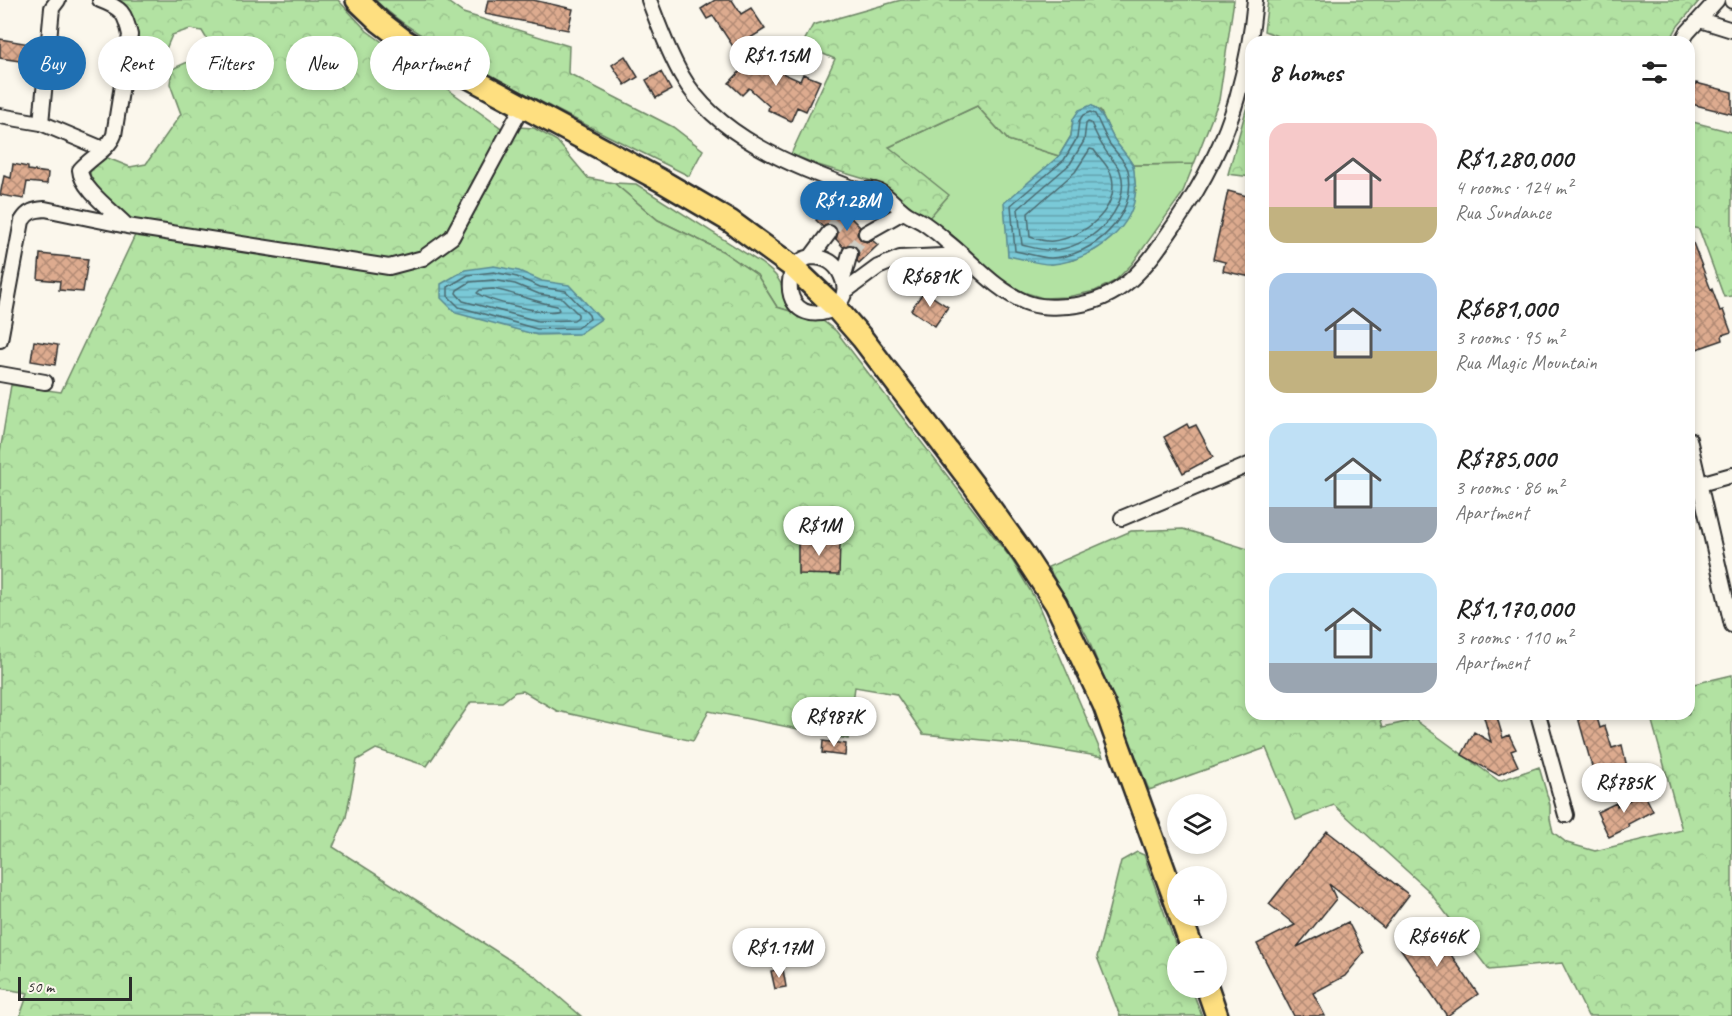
<!DOCTYPE html>
<meta charset="utf-8">
<style>
body{margin:0;font-family:Caveat,sans-serif;background:#f6f6f6;color:#222;height:100vh;display:flex;flex-direction:column;font-size:22px;white-space:nowrap}
*{box-sizing:border-box;margin:0}
p{font-size:20px;color:#767676}
.icon{flex:none;width:33px;height:33px;fill:none;stroke:currentColor;stroke-width:2;stroke-linecap:round;stroke-linejoin:round}
.map{position:relative;flex:1;overflow:hidden}
.sheet{position:absolute;left:1245px;top:36px;width:450px;height:684px;display:flex;flex-direction:column;background:#fff;border-radius:18px;box-shadow:0 3px 9px #0003}
.sheet>*{flex:none}
.hud{position:absolute;left:18px;top:36px;width:570px;height:54px;display:flex;gap:12px}
.tools{position:absolute;left:1167px;top:794px;display:grid;gap:12px}
.tools a{display:grid;place-items:center;width:60px;height:60px;border-radius:50%;background:#fff;box-shadow:0 3px 9px #0003;font-size:30px}
.scale{position:absolute;left:18px;bottom:15px;width:114px;box-sizing:border-box;padding-left:6px;border:3px solid #2b2b2b;border-top:0;font-size:16px;line-height:21px;white-space:nowrap;color:#2b2b2b;-webkit-text-stroke:4px #fbf7ec;paint-order:stroke}
.price{position:absolute;translate:-50% -51px;padding:0 14px;border-radius:21px;background:#fff;color:#222;font-size:20px;line-height:39px;filter:drop-shadow(0 2px 3px #0008)}
.price::after{content:'';position:absolute;left:50%;top:36px;width:18px;height:14px;margin-left:-9px;background:inherit;clip-path:polygon(0 0,100% 0,50% 100%)}
.price.on{background:#1f6fb2;color:#fff}
ul{padding:0;list-style:none}
li{display:flex;align-items:center;gap:18px;height:150px;padding:0 24px}
li span{display:grid;place-items:center;flex:none;width:168px;height:120px;border-radius:18px;color:#555}
li>.icon{margin-inline-start:auto}
span .icon{width:72px;height:72px;fill:#fffc;stroke-width:1}
li b{font-size:26px}
h2{display:flex;justify-content:space-between;align-items:center;height:72px;padding:0 24px;font-size:26px}
.pill{padding:0 21px;border-radius:27px;background:#fff;box-shadow:0 3px 9px #0003;font-size:21px;line-height:54px}
.pill.on{background:#1f6fb2;color:#fff}
.map>svg:first-child{display:block}
.grass{fill:#b2e2a2;stroke:#6e8666;stroke-width:1.5}
.forest{fill:url(#forest-crowns);stroke:#6e8666;stroke-width:1.5}
.water{fill:url(#water-rules);stroke:#5a8a92;stroke-width:1.5}
.lines{fill:none;stroke-linecap:round;stroke-linejoin:round}
.shore{stroke:#4b6a70;stroke-width:1.5}
.building{fill:url(#building-cross-hatch);stroke:#2b2b2b;stroke-width:1.5}
.minor-tunnel{stroke:#d1cec5;stroke-width:14;stroke-dasharray:14 7;stroke-linecap:butt}
.minor-casing{stroke:#2b2b2b;stroke-width:18}
.primary-casing{stroke:#2b2b2b;stroke-width:26}
.minor{stroke:#fbf7ec;stroke-width:14}
.primary{stroke:#fedf80;stroke-width:21}
</style>
<div class="map">
<svg width="1732" height="1016" viewBox="0 0 1732 1016">
<defs>
<pattern id="forest-crowns" width="20" height="18" patternUnits="userSpaceOnUse" patternTransform="scale(1.5)"><rect width="20" height="18" fill="#b2e2a2"/><path d="M2 6a3 3 0 1 1 6 0M12 15a3 3 0 1 1 6 0" fill="none" stroke="#99c28c"/></pattern>
<pattern id="water-rules" width="6" height="5" patternUnits="userSpaceOnUse" patternTransform="scale(1.5)"><rect width="6" height="5" fill="#7ac9d7"/><path d="M0 2.5h6" fill="none" stroke="#64a3af"/></pattern>
<pattern id="building-cross-hatch" width="8" height="8" patternUnits="userSpaceOnUse" patternTransform="scale(1.5)"><rect width="8" height="8" fill="#ddab8f"/><path d="M0 0l8 8M0 8l8-8" fill="none" stroke="#b38b75"/></pattern>
</defs>
<rect width="100%" height="100%" fill="#fbf7ec"/>
<filter id="ink" filterUnits="userSpaceOnUse"><feTurbulence type="fractalNoise" baseFrequency=".0167" numOctaves="2"/><feDisplacementMap in="SourceGraphic" scale="12" xChannelSelector="R" yChannelSelector="G"/><feConvolveMatrix kernelMatrix="1 2 1 2 8 2 1 2 1" color-interpolation-filters="sRGB"/></filter>
<g filter="url(#ink)">
<path class="grass" d="M977,106L1008,140L1059,156L1043,171L1050,264L1073,260L1095,250L1130,212L1136,191L1133,165L1194,164L1182,194L1132,264L1115,281L1095,291L1067,297L1043,298L1023,292L998,277L982,265L951,234L928,219L889,147Z
M614,183L636,184L761,263C766,267 772,271 776,276C791,295 778,302 807,317L777,307L757,275L722,251L658,220Z"/>
<path class="forest" d="M117,0H338L367,31L504,130L448,235L422,254L390,261L131,220L94,186L91,179L90,172L105,157L130,167L146,164L181,114L170,84L172,69L199,57L208,41L202,31L190,29L172,35L166,49L133,39C131,23 131,9 117,0Z
M375,0H445L463,13L569,46L568,73L673,127L703,150L689,176C615,139 541,104 470,63C436,44 402,26 375,0Z
M901,0H1234L1219,100L1194,164L1133,165L1114,140L1100,110L1073,119L1071,136L1059,156L1008,140L977,106L889,147L949,195L928,219L878,183L818,165L791,154L835,59L802,45L813,25Z
M1268,0H1700L1678,26L1669,42H1293L1264,31Z
M1251,91V177L1228,174L1250,96Z
M1689,121L1732,132V296L1724,297L1699,229L1689,227Z
M518,127L534,128L557,141L588,178L614,183L658,220L722,251L757,275L777,307L823,321L836,331L1012,560L1037,602L1103,757L1032,745L923,734L896,694L855,687L848,739L709,711L693,741L557,711L523,691L515,692L502,702H471L427,766L376,749L357,760L346,817L333,847L535,976L581,1016H20L28,993L0,988V452L11,385L61,392L136,233L389,271L439,252Z
M1183,529L1251,550V714H1379L1383,727L1415,720L1499,781L1539,767L1550,805V819L1553,832L1567,843L1595,851L1682,830L1650,714H1689V685L1732,675V1016H1588L1562,963L1489,970L1428,890L1334,805L1296,820L1266,748L1149,790L1087,636L1048,567L1131,531Z
M1137,852L1144,855L1177,949L1178,987H1191L1202,1016H1120L1097,957L1121,861Z"/>
<path class="water" d="M1091,105C1105,113 1107,129 1116,142C1121,149 1128,156 1132,164C1135,169 1134,176 1135,182C1140,227 1093,260 1053,264C1039,265 1021,258 1008,256L1004,203L1059,156L1071,136L1073,119L1079,110Z
M494,266L519,271L542,281L569,285L601,319L579,334L537,335L456,313L441,298V284L465,270Z"/>
<g class="lines">
<path class="shore" d="M1090,112L1095,114C1100,124 1104,134 1109,143C1115,152 1125,160 1128,170C1139,214 1094,257 1051,258C1040,258 1026,253 1015,251L1011,205L1064,160L1077,138L1079,121L1083,115Z
M1088,122L1091,123C1095,132 1099,141 1104,148C1108,156 1117,163 1120,171C1134,209 1086,252 1049,250C1040,250 1031,247 1022,245L1018,209L1070,164L1084,141L1086,124Z
M1090,149L1094,150C1099,158 1110,167 1112,177C1119,210 1083,238 1053,241C1046,242 1037,239 1030,237L1028,213L1075,172Z
M494,272L517,277L540,287L566,291L589,315L590,319L577,328L537,329L459,307L448,296V287L468,275Z
M493,280L515,284L539,294L562,298L578,314V317L574,320L538,321L463,301L456,293L457,290L470,282Z
M493,289C515,293 535,302 557,306L559,310C548,316 488,301 477,293L480,290Z"/>
</g>
<path class="building" d="M488,0H533L573,9L568,30L485,14Z
M715,0H732L741,14L751,8L765,29L734,48L713,16L707,19L701,9Z
M0,39L36,45L33,63L0,58Z
M625,56L638,77L625,85L612,65Z
M775,57L784,74L800,81L803,74L820,81L806,111L797,107L791,121L768,110L769,106L749,88L742,95L729,83L752,59L759,65Z
M661,72L671,90L656,98L646,80Z
M1696,83L1732,92V114L1691,104Z
M13,164L28,167V170L48,173L47,184L27,182L24,199L0,195L4,176L11,178Z
M1228,191L1251,197V277L1223,271L1225,262L1213,259Z
M835,202L838,206L836,212L839,219L845,221L851,218L860,227L857,234L861,240L867,242L872,240L878,245L859,263L857,261L859,251L857,247L852,244L843,247L836,239L838,233L835,226L829,224L823,227L816,220Z
M1690,235L1711,290L1712,289L1720,311L1723,310L1731,332L1722,335L1723,340L1694,350L1689,337Z
M40,254L88,259L83,292L59,290L60,281L38,279Z
M924,291L948,307L935,326L911,310Z
M34,341L58,345L55,365L31,361Z
M1187,424L1189,428L1196,425L1213,457L1183,473L1164,437Z
M798,540L840,541L839,575L798,574Z
M1483,714H1496L1503,738L1509,735L1516,749L1511,751L1518,766L1498,775L1462,755L1474,732L1491,742Z
M1577,714H1596L1600,728L1605,726L1612,748L1622,745L1629,776L1597,784Z
M823,741L846,744L845,756L822,753Z
M1644,793L1653,811L1628,824L1629,827L1609,837L1597,812L1616,803L1617,806Z
M1327,831L1409,895L1384,928L1329,884L1336,899L1297,947L1348,922L1364,953L1345,976L1313,993L1325,1016H1294L1257,944L1295,925L1269,904Z
M1427,920L1478,994L1447,1016L1396,942Z
M783,969L786,987L775,989L771,971Z"/>
<g class="lines">
<path class="minor-tunnel" d="M829,233L845,212
M850,253L866,233"/>
<g class="minor-casing">
<path id="minor" d="M58,0L52,8L41,123L103,149
M100,0C121,8 125,12 130,35L114,135C108,150 90,158 80,170C81,189 114,212 127,226
M649,0C659,26 668,52 682,76C717,138 797,167 860,191C881,185 887,198 902,210C908,216 918,219 925,224C932,229 940,235 946,241C972,261 994,289 1025,302C1040,308 1054,307 1069,306C1124,301 1147,265 1175,224C1202,185 1224,144 1237,98C1246,66 1252,33 1255,0
M1732,0V1
M1700,20L1732,30
M1682,42L1687,33L1717,0
M0,116L41,123
M845,212L860,191
M866,233L903,212
M811,257C825,257 835,262 841,275C863,320 772,335 793,267L804,259Z
M811,257L829,233
M843,279L850,253
M844,292L878,267L900,258L963,255
M0,340L22,221C28,211 34,210 45,209L127,226L389,267L423,258L452,237L522,107
M0,374L45,382
M1689,439L1732,625
M1700,484L1732,475
M1122,518L1251,464
M1538,714L1566,815"/>
</g>
<g class="primary-casing">
<path id="primary" d="M357,0L380,22L406,42L459,72L660,180L730,221L793,267L835,307L862,338L975,487L1024,555L1056,604L1104,705L1178,908
M1180,915L1192,948
M1207,987L1217,1016"/>
</g>
<use href="#minor" class="minor"/>
<use href="#primary" class="primary"/>
</g>
</g>
</svg>
<div class="tools">
<a><svg class="icon" aria-label="layers" viewBox="0 0 24 24"><path d="M12 4l9 5-9 5-9-5zM3 14l9 5 9-5"/></svg></a>
<a>+</a>
<a>−</a>
</div>
<div class="scale">50 m</div>
<b class="price" style="left:776px;top:87px">R$1.15M</b>
<b class="price on" style="left:847px;top:232px">R$1.28M</b>
<b class="price" style="left:930px;top:308px">R$681K</b>
<b class="price" style="left:819px;top:557px">R$1M</b>
<b class="price" style="left:834px;top:748px">R$987K</b>
<b class="price" style="left:1624px;top:814px">R$785K</b>
<b class="price" style="left:1437px;top:968px">R$646K</b>
<b class="price" style="left:779px;top:979px">R$1.17M</b>
<div class="hud">
<a class="pill on">Buy</a>
<a class="pill">Rent</a>
<a class="pill">Filters</a>
<a class="pill">New</a>
<a class="pill">Apartment</a>
</div>
<section class="sheet">
<h2>8 homes<svg class="icon" aria-label="filters" viewBox="0 0 24 24"><path d="M4 7h16M4 17h16"/><circle cx="9" cy="7" r="2"/><circle cx="15" cy="17" r="2"/></svg></h2>
<ul>
<li><span style="background:linear-gradient(#f6c9c9 70%,#c2b280 0)"><svg class="icon" aria-label="home" viewBox="0 0 24 24"><path d="M3 11l9-7 9 7M6 9v11h12V9"/></svg></span><div><b>R$1,280,000</b><p>4 rooms · 124 m²</p><p>Rua Sundance</p></div></li>
<li><span style="background:linear-gradient(#a9c7e8 65%,#c2b280 0)"><svg class="icon" aria-label="home" viewBox="0 0 24 24"><path d="M3 11l9-7 9 7M6 9v11h12V9"/></svg></span><div><b>R$681,000</b><p>3 rooms · 95 m²</p><p>Rua Magic Mountain</p></div></li>
<li><span style="background:linear-gradient(#bfe0f5 70%,#9aa5b1 0)"><svg class="icon" aria-label="home" viewBox="0 0 24 24"><path d="M3 11l9-7 9 7M6 9v11h12V9"/></svg></span><div><b>R$785,000</b><p>3 rooms · 86 m²</p><p>Apartment</p></div></li>
<li><span style="background:linear-gradient(#bfe0f5 75%,#9aa5b1 0)"><svg class="icon" aria-label="home" viewBox="0 0 24 24"><path d="M3 11l9-7 9 7M6 9v11h12V9"/></svg></span><div><b>R$1,170,000</b><p>3 rooms · 110 m²</p><p>Apartment</p></div></li>
</ul>
</section>
</div>
